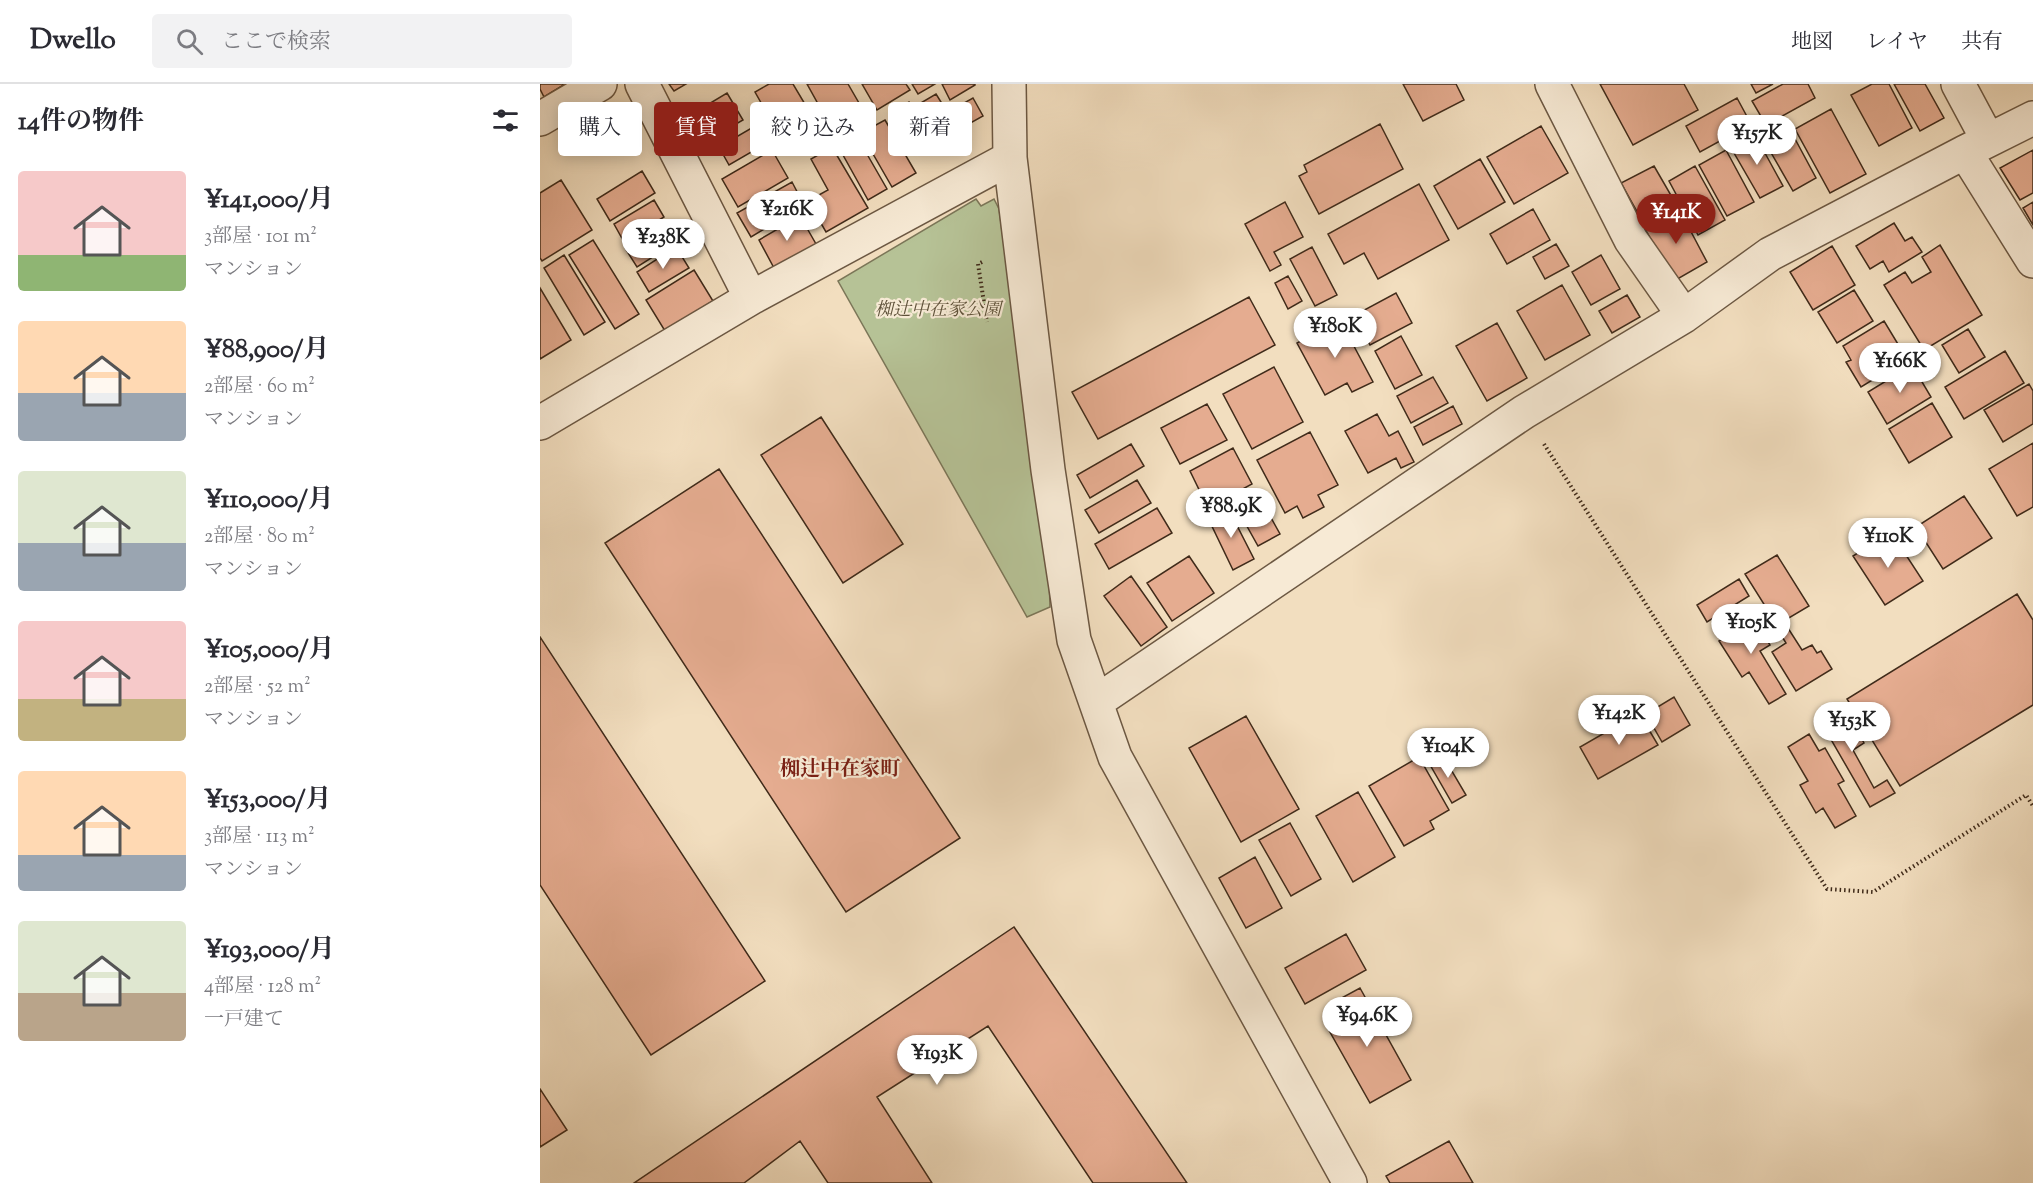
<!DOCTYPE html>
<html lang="ja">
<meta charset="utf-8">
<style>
body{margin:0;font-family:"Sorts Mill Goudy","Noto Serif JP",serif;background:#f2f2f3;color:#2b2b33;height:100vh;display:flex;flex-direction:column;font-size:22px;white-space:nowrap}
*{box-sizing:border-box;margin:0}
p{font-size:20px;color:#7c7c81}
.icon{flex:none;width:33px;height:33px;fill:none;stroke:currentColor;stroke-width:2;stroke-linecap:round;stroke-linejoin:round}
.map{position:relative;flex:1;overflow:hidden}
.side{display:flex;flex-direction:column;background:#fff;width:540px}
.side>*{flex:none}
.guide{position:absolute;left:18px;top:18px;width:570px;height:54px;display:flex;gap:12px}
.price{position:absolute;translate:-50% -51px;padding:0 14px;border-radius:21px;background:#fff;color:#222;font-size:20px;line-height:39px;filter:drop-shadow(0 2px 3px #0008)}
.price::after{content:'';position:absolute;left:50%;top:36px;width:18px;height:14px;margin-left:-9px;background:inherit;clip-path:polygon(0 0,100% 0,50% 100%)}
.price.current{background:#8f2418;color:#fff}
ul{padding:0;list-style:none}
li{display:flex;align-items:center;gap:18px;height:150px;padding:0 18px}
li span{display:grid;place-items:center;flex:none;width:168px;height:120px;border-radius:6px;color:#555}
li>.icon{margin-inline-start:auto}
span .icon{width:72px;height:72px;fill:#fffc;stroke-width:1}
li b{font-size:26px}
h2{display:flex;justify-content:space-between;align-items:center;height:72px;padding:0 18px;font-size:26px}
.pill{padding:0 21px;border-radius:6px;background:#fff;box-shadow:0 3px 15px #0003;font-size:21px;line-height:54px}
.pill.current{background:#8f2418;color:#fff}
header{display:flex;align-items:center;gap:36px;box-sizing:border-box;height:84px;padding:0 30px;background:#fff;border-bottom:2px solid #e1e1e2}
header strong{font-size:28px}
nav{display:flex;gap:33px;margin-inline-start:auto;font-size:21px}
.search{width:420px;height:54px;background:#f2f2f3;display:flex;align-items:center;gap:15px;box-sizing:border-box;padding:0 21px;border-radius:6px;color:#7c7c81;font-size:22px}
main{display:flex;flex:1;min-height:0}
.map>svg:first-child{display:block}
.green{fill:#b6c296;stroke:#7b7658;stroke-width:1.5}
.building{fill:#e5ac90;stroke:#402b1a;stroke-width:1.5}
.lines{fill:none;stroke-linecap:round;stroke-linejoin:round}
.minor-casing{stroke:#6c5843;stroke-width:36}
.path{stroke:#402b1a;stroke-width:4;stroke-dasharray:1.5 3;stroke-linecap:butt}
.minor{stroke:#f7ead5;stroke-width:33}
.labels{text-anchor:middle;stroke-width:4.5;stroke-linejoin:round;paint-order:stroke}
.park-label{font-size:18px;font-style:italic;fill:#5e5139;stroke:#f7ead5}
.neighbourhood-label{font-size:20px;font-weight:bold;fill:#7a1f14;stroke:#f7ead5}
</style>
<header>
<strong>Dwello</strong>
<div class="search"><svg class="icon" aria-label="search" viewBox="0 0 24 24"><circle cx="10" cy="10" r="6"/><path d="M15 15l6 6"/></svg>ここで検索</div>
<nav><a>地図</a><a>レイヤ</a><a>共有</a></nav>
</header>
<main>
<section class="side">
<h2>14件の物件<svg class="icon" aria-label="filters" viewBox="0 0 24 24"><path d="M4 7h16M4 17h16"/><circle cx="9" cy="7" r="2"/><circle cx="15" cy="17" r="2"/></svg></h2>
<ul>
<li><span style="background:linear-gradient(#f6c9c9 70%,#8fb573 0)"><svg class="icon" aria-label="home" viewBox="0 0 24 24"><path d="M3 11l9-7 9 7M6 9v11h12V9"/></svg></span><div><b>¥141,000/月</b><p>3部屋 · 101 m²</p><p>マンション</p></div></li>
<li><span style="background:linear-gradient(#ffd9b3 60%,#9aa5b1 0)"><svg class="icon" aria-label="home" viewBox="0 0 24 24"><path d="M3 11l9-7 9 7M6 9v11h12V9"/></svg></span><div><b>¥88,900/月</b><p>2部屋 · 60 m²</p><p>マンション</p></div></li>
<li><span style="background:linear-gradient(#dfe7d0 60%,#9aa5b1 0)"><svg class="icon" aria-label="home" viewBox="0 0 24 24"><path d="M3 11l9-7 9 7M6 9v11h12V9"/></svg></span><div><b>¥110,000/月</b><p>2部屋 · 80 m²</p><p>マンション</p></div></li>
<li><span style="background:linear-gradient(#f6c9c9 65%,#c2b280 0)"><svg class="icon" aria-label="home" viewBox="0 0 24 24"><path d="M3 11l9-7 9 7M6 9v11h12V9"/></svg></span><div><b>¥105,000/月</b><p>2部屋 · 52 m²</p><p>マンション</p></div></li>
<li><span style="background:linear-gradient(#ffd9b3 70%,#9aa5b1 0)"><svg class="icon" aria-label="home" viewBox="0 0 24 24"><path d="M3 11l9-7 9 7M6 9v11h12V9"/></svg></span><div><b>¥153,000/月</b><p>3部屋 · 113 m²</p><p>マンション</p></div></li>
<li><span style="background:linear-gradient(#dfe7d0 60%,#b9a48a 0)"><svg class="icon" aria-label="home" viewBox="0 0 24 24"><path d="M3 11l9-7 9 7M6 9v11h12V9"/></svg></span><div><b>¥193,000/月</b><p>4部屋 · 128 m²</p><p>一戸建て</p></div></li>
</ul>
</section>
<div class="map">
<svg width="1493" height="1099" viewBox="0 0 1493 1099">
<rect width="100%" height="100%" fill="#f2debf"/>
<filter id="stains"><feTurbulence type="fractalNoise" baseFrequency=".00333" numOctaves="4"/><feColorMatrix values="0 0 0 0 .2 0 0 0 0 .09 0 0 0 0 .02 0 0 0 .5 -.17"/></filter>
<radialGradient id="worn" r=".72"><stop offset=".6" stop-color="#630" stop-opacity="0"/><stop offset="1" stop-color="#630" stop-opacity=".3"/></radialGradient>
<path class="green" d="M436,115L441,122L454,115L459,125L509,492L510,523L487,533L298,197Z"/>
<path class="building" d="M0,0H25L4,13L0,5Z
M129,0H146L134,7Z
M229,0H253L275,37L242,56L215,8Z
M267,0H308L323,26L292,45Z
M322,0H366L370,6L337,26Z
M372,0H395L378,10Z
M402,0H435V1L410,16Z
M863,0H916L924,16L883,37Z
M1060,0H1144L1158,26L1093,61Z
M1211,0H1233L1216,9Z
M1243,0H1268L1275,14L1226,41L1212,17Z
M1332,0H1349L1372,44L1339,62L1311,11Z
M1354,0H1385L1404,34L1380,47Z
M187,9L203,36L177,51L162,24Z
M396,10L406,26L401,30L409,45L376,65L365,45L386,33L379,20Z
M433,14L443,32L418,46L408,28Z
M1197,14L1211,40L1160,68L1146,42Z
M369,18L378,32L363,41L354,27Z
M1291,25L1326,90L1290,109L1255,45Z
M345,36L376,89L352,103L321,49Z
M840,40L863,85L779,130L759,92L767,88L764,81Z
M1247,40L1276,94L1253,107L1222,53Z
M215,42L225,60L189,81L179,63Z
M1001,42L1028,89L974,120L947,73Z
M1214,49L1243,102L1220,114L1190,62Z
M316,51L347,105L328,116L298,62Z
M292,63L328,124L286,148L268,117L288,106L271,75Z
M232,66L248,94L198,123L182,95Z
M1186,66L1214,118L1187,132L1159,81Z
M1493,66V109L1480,116L1460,84Z
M940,75L965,118L918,145L894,102Z
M1114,82L1136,120L1103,138L1081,99Z
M1155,82L1185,136L1158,151L1129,97Z
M102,87L115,109L70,137L57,115Z
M21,96L52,146L2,177L0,174V109Z
M252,98L264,121L211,153L197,129Z
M879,100L909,156L838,195L824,169L804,180L788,150Z
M114,116L124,133L84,158L74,140Z
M745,118L763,153L734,168L741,181L730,187L705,140Z
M1493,118V141L1483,124Z
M993,125L1010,156L967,180L950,150Z
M1139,125L1167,178L1134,197L1104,143Z
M260,132L276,160L234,184L219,156Z
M127,138L138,157L97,183L85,164Z
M1354,139L1365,157L1372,153L1382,168L1349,188L1343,177L1330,185L1316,162Z
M53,156L99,230L75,245L29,171Z
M1016,160L1029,182L1005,195L993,173Z
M1400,161L1442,231L1384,266L1344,201L1365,188L1372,199L1391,188L1382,173Z
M1292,162L1315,201L1273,226L1250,188Z
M136,163L149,184L109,208L97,188Z
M772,163L797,211L775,222L750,175Z
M24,171L65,238L44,251L4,184Z
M1061,171L1080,205L1051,221L1032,188Z
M154,186L173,217L125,247L106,216Z
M748,192L762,217L748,225L735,199Z
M1022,201L1050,251L1005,276L977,227Z
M0,204L31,256L0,275Z
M1314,206L1333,237L1297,259L1278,228Z
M856,209L872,239L830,261L815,231Z
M1087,211L1100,233L1072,249L1059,227Z
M709,213L735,261L558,355L532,308Z
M800,236L833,298L812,308L807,299L785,311L757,259Z
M1344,237L1367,275L1321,303L1306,278L1311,276L1303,262Z
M957,239L987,294L947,317L916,262Z
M1428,245L1445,273L1419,289L1402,261Z
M861,252L882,291L855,305L835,267Z
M1465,267L1484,299L1424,335L1405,303Z
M1372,281L1391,313L1347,340L1328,308Z
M734,283L763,338L712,365L683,310Z
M893,293L908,319L871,339L857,312Z
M1489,300L1493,307V340L1463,358L1444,326Z
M1392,319L1412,353L1369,379L1349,345Z
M667,320L687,356L640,380L621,344Z
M913,322L922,340L883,361L874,343Z
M837,330L849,352L858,347L874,378L861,384L856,374L828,389L805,347Z
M281,333L363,460L303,499L221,371Z
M770,348L798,401L778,411L784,423L763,434L757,422L745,429L717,376Z
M1493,359V423L1477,432L1449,385Z
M591,360L604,382L550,414L537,391Z
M693,364L712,400L668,424L650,387Z
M179,385L420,754L306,828L65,459Z
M597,396L611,419L559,449L545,426Z
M716,407L740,450L718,462L694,419Z
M1424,412L1452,454L1403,485L1376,443Z
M617,424L632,449L569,485L555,460Z
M688,424L714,475L693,486L668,434Z
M1351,448L1383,497L1345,521L1313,472Z
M1237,471L1269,522L1237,541L1205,490Z
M649,472L674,509L632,537L607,499Z
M591,492L627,543L601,562L564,512Z
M1199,495L1209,512L1167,538L1157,521Z
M1477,510L1493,536V621L1360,702L1307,615Z
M1197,528L1204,541L1214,535L1230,561L1220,567L1246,610L1229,620L1209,588L1202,593L1179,557L1188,552L1180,538Z
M1246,541L1262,566L1272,561L1277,569L1281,567L1292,585L1256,607L1232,568L1246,559L1238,546Z
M0,553L225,897L111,971L0,801Z
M1134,613L1150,641L1122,658L1106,630Z
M1302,619L1324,659L1313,666L1334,704L1347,696L1355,709L1330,723L1278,633Z
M1099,629L1118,661L1058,695L1040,663Z
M706,632L759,725L701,758L649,664Z
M1269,650L1279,667L1285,664L1304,697L1298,700L1316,732L1295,744L1283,724L1276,729L1260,701L1268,697L1248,663Z
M903,672L926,711L912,719L889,679Z
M879,673L909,726L890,737L894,745L864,762L829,702Z
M818,708L855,773L813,798L776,732Z
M750,739L781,795L751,812L719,756Z
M715,773L742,824L706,844L679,794Z
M474,843L647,1099H553L448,942L337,1013L392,1099H288L260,1057L204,1099H94Z
M806,850L826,886L765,920L745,884Z
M820,904L871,996L830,1019L786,941L804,931L796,917Z
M0,1005L27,1046L0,1063Z
M909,1057L933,1099H850L846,1092Z"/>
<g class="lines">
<g class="minor-casing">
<path id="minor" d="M102,0L211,214
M469,0L470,74L508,386L534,556L575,673L810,1099
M1012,0L1091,156L1144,232
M1418,0L1448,56
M0,35L60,0
M1425,68L1493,177
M0,339L211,214L470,74
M556,618L984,328L1144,232L1230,170L1425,68L1493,34"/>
</g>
<path class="path" d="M442,178L438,180L447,238
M1004,360L1287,805L1333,808L1486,711L1493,722"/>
<use href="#minor" class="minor"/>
</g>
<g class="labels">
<g class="park-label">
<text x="398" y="231">椥辻中在家公園</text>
</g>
<g class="neighbourhood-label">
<text x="300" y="691">椥辻中在家町</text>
</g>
</g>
<rect width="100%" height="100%" filter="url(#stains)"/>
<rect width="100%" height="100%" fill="url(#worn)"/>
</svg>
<b class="price" style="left:1217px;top:82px">¥157K</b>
<b class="price" style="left:247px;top:158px">¥216K</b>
<b class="price current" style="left:1136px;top:161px">¥141K</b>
<b class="price" style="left:123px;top:186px">¥238K</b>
<b class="price" style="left:795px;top:275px">¥180K</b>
<b class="price" style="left:1360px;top:310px">¥166K</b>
<b class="price" style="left:691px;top:455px">¥88.9K</b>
<b class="price" style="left:1348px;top:485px">¥110K</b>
<b class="price" style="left:1211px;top:571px">¥105K</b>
<b class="price" style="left:1079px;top:662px">¥142K</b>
<b class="price" style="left:1312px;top:669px">¥153K</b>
<b class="price" style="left:908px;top:695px">¥104K</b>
<b class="price" style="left:827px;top:964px">¥94.6K</b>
<b class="price" style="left:397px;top:1002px">¥193K</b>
<div class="guide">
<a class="pill">購入</a>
<a class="pill current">賃貸</a>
<a class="pill">絞り込み</a>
<a class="pill">新着</a>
</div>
</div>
</main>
